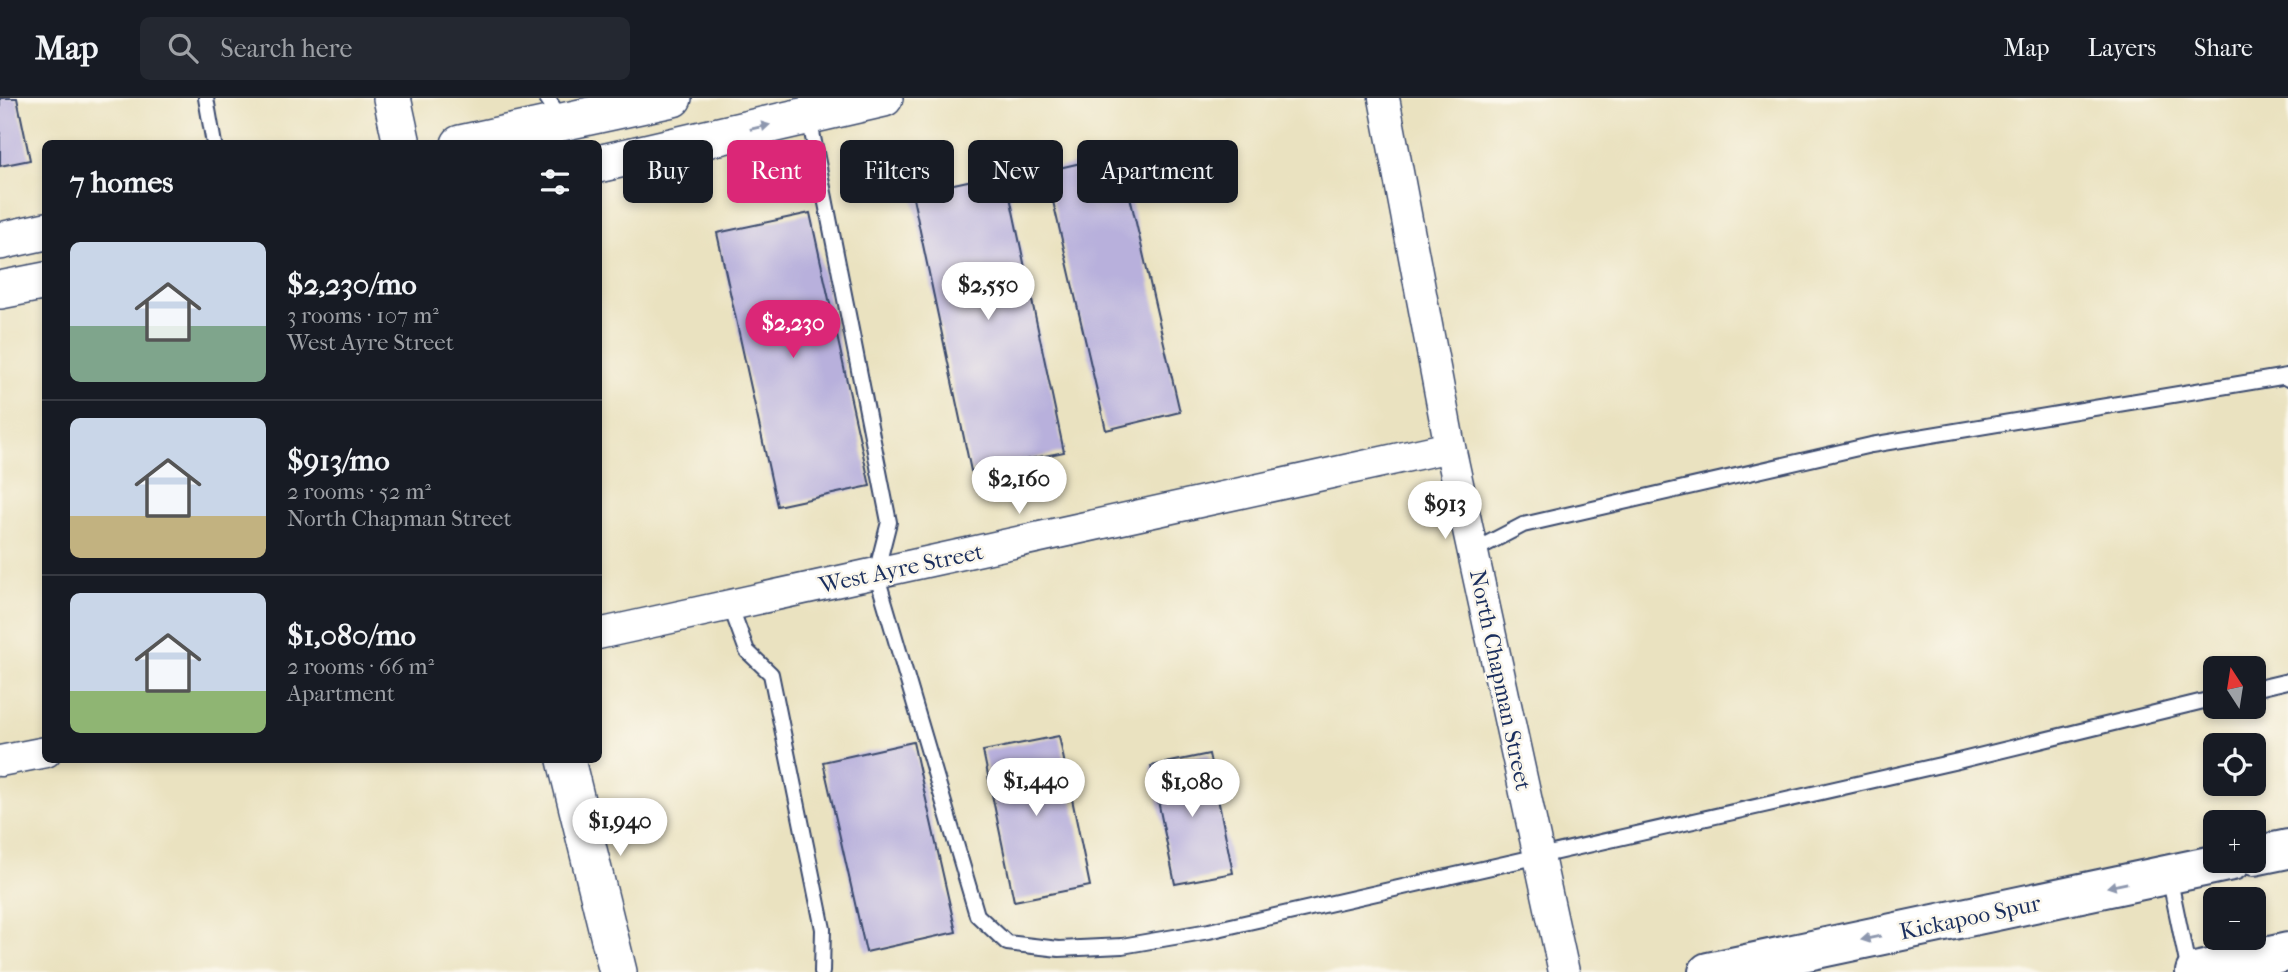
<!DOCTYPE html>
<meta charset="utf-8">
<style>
body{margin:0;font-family:"IM FELL French Canon",serif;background:#242831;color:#f1f3f6;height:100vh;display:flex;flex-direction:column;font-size:26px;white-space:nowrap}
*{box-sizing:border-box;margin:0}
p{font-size:23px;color:#9ea1a6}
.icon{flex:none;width:38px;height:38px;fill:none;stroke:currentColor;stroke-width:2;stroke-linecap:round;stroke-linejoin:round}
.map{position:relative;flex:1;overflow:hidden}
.details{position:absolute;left:42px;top:42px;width:560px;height:623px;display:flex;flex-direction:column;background:#171b24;border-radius:10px;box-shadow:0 4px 10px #0003}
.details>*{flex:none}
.top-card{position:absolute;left:623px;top:42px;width:665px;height:63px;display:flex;gap:14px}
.needle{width:46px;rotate:348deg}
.buttons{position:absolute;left:2203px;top:558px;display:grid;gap:14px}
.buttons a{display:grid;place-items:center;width:63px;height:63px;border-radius:10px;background:#171b24;box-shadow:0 4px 10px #0003;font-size:35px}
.price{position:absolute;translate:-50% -60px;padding:0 16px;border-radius:24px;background:#fff;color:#222;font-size:23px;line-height:46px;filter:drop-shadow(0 2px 4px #0008)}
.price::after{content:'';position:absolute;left:50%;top:42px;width:21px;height:16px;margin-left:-10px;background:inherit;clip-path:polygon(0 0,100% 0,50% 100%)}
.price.active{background:#db2777;color:#fff}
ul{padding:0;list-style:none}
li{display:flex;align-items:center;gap:21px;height:175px;padding:0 28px}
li+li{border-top:2px solid #363941}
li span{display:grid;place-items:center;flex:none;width:196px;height:140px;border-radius:10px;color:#555}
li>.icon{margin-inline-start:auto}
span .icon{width:84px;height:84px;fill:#fffc;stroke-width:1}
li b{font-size:30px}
h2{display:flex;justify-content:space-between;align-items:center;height:84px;padding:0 28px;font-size:30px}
.chip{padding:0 24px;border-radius:10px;background:#171b24;box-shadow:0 4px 10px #0003;font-size:24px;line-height:63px}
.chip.active{background:#db2777;color:#fff}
header{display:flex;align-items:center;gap:42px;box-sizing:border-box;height:98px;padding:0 35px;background:#171b24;border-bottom:2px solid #363941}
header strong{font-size:33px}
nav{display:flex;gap:38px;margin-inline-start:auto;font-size:24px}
.search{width:490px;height:63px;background:#242831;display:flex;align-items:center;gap:18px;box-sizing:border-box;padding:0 24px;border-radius:10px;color:#9ea1a6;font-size:26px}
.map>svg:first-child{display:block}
.building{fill:#b8b0dc}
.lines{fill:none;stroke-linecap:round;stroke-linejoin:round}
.service-casing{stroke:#3a4a6d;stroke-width:18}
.minor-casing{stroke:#3a4a6d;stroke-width:33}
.tertiary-casing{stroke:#3a4a6d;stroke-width:40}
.primary-casing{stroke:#3a4a6d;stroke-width:42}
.service{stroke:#fff;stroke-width:14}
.minor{stroke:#fff;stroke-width:30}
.tertiary{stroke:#fff;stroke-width:37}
.primary{stroke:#fff;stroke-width:38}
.oneway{fill:#8d97ae}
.labels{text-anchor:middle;stroke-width:5;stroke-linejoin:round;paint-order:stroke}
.street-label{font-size:23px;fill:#1b2f5e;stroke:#fbf7ec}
</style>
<header>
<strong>Map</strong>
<div class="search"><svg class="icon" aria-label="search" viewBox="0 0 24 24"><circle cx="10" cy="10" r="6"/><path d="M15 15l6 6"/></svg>Search here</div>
<nav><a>Map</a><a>Layers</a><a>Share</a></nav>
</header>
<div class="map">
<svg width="2288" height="874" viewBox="0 0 2288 874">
<rect width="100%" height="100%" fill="#fbf7ec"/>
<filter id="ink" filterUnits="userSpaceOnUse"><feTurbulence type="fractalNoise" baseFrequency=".0143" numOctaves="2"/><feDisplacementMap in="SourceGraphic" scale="14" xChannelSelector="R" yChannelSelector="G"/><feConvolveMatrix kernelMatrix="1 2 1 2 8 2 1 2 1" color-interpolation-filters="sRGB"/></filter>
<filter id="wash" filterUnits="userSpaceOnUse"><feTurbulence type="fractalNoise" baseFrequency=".00686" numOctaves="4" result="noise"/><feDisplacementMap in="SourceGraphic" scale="28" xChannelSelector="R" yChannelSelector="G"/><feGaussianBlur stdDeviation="1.57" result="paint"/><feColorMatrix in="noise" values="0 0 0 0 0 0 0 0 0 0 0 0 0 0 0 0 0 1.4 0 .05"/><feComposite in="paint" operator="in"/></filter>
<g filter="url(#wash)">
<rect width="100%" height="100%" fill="#eae2c0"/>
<g id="blocks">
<path class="building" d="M0,0H17L30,62L0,68Z
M1120,56L1180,314L1106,332L1046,73Z
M1005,75L1064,354L971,373L912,95Z
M810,115L870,388L777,408L717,135Z
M1059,638L1090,788L1014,803L983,653Z
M913,644L956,834L866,854L823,664Z
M1209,656L1233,775L1175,786L1151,668Z"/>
</g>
</g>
<g filter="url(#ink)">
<use href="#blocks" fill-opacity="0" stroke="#3a4a6d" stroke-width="2"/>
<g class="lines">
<g class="service-casing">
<path id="service" d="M206,0L214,46
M547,0L562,22
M809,19L889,424L876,475L977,817L1007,845L1059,851L1122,848L1209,833L1958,663L2216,600
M1473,453L1523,427L1871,347L2287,278L2288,281
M730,507L747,553L771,576L823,831L822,874
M2254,591L2288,583
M2169,778L2189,874"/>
</g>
<g class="minor-casing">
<path id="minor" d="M1384,0L1450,349L1564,874
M598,536L1450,349
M0,663L46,654"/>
</g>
<g class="tertiary-casing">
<path id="tertiary" d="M392,0L402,46
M460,46L673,0
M598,66L884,0
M0,143L46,133
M0,192L46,183
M566,662L618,874"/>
</g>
<g class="primary-casing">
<path id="primary" d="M2254,758L2288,751
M1708,874L2232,763
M2195,874L2288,854"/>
</g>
<use href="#service" class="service"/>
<use href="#minor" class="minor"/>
<use href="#tertiary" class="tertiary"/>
<use href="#primary" class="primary"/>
</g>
<defs><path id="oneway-solid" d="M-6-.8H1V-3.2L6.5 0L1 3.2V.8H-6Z" transform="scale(1.75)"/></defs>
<g class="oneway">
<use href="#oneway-solid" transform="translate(760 29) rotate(-13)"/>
<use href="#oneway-solid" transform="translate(2117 787) rotate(168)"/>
<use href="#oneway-solid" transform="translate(1871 840) rotate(168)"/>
</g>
</g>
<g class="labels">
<g class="street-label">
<text transform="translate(901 470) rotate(-12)" y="8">West Ayre Street</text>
<text transform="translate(1501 582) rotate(78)" y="8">North Chapman Street</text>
<text transform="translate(1970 819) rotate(-12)" y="8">Kickapoo Spur</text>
</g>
</g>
</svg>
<div class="buttons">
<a><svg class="needle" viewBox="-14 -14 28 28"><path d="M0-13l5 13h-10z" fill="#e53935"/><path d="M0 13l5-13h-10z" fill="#9ea1a6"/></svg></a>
<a><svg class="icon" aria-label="locate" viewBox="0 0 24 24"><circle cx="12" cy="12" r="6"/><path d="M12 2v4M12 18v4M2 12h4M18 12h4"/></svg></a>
<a>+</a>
<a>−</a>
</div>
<b class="price" style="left:988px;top:224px">$2,550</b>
<b class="price active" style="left:793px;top:262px">$2,230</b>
<b class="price" style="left:1019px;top:418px">$2,160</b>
<b class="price" style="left:1445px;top:443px">$913</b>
<b class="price" style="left:1036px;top:720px">$1,440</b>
<b class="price" style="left:1192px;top:721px">$1,080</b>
<b class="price" style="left:620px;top:760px">$1,940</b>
<div class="top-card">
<a class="chip">Buy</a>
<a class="chip active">Rent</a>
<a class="chip">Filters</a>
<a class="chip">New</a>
<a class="chip">Apartment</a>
</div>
<section class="details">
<h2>7 homes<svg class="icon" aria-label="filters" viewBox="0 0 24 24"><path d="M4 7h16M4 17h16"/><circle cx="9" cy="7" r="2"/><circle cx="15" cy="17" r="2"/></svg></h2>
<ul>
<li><span style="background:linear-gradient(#c9d6e8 60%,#7fa58c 0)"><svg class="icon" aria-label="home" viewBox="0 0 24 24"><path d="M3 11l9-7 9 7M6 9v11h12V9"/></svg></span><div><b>$2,230/mo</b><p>3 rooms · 107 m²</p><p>West Ayre Street</p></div></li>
<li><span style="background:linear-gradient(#c9d6e8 70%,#c2b280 0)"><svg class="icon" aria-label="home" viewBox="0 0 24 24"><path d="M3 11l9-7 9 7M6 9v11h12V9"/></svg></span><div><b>$913/mo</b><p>2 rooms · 52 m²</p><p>North Chapman Street</p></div></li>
<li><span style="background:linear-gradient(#c9d6e8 70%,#8fb573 0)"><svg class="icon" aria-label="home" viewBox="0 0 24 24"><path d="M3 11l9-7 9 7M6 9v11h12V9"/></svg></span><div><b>$1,080/mo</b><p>2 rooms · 66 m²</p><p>Apartment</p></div></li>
</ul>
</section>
</div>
